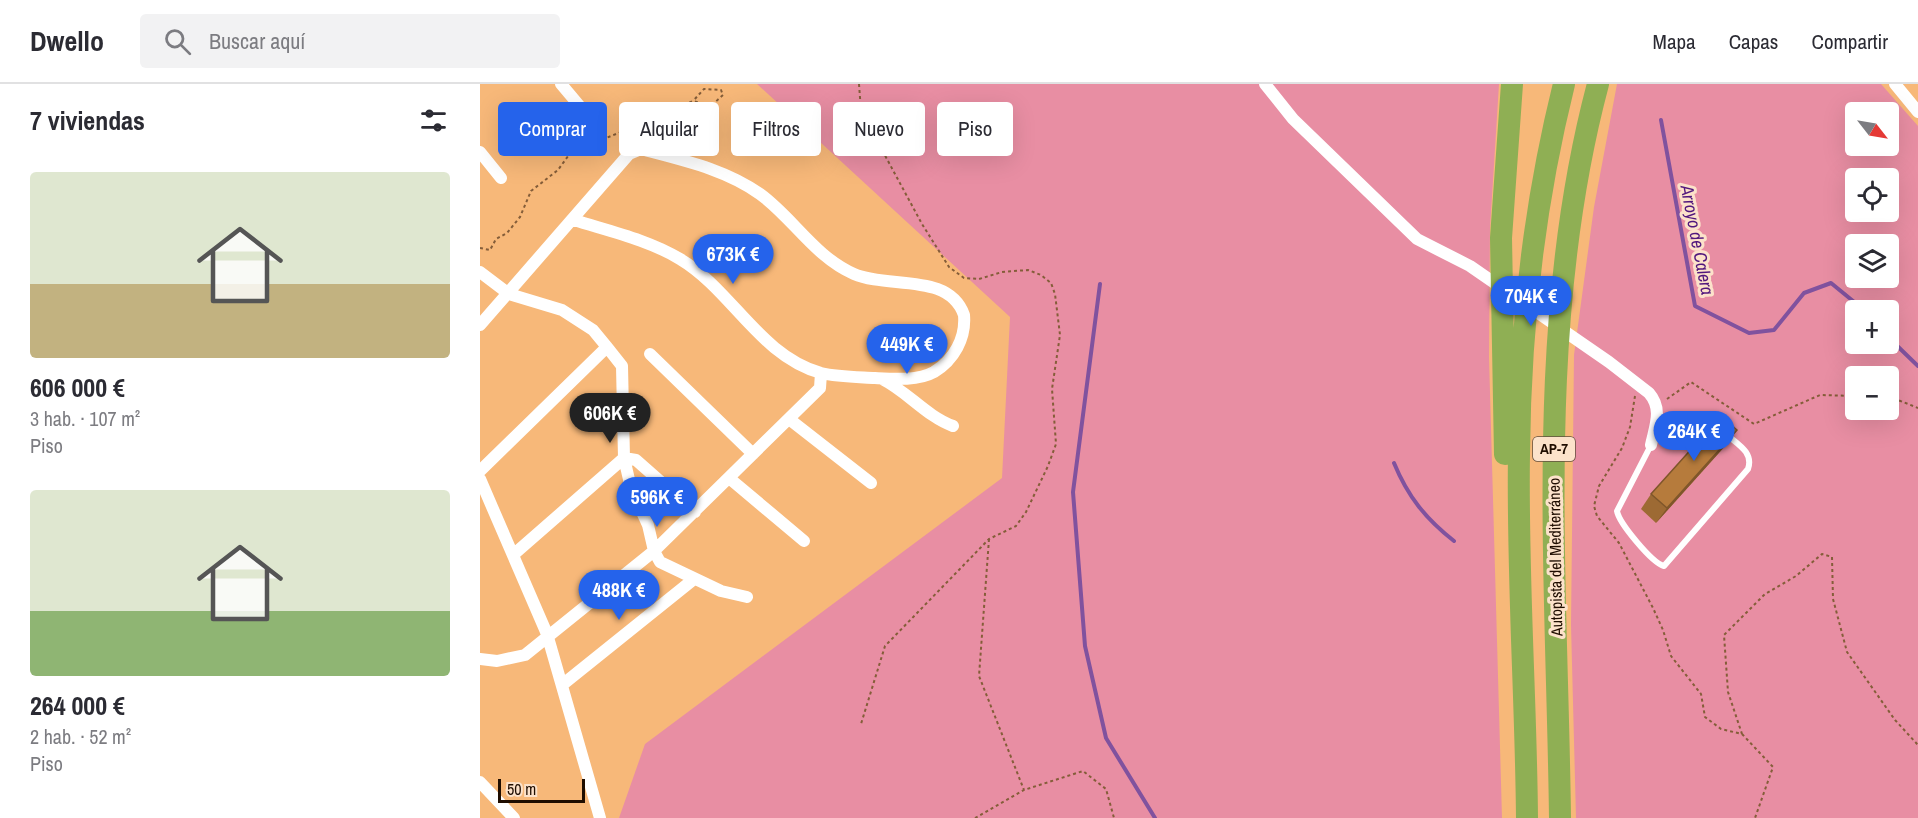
<!DOCTYPE html>
<html lang="es">
<meta charset="utf-8">
<style>
body{margin:0;font-family:"Archivo Narrow",sans-serif;background:#f2f2f3;color:#2b2b33;height:100vh;display:flex;flex-direction:column;font-size:22px;white-space:nowrap}
*{box-sizing:border-box;margin:0}
p{font-size:20px;color:#7c7c81}
.icon{flex:none;width:33px;height:33px;fill:none;stroke:currentColor;stroke-width:2;stroke-linecap:round;stroke-linejoin:round}
.map{position:relative;flex:1;overflow:hidden}
.details{display:flex;flex-direction:column;background:#fff;width:480px}
.details>*{flex:none}
.guide{position:absolute;left:18px;top:18px;width:570px;height:54px;display:flex;gap:12px}
.needle{width:39px;rotate:121deg}
.buttons{position:absolute;left:1365px;top:18px;display:grid;gap:12px}
.buttons a{display:grid;place-items:center;width:54px;height:54px;border-radius:6px;background:#fff;box-shadow:0 6px 24px #0002;font-size:30px}
.scale{position:absolute;left:18px;bottom:15px;width:87px;box-sizing:border-box;padding-left:6px;border:3px solid #1f0d00;border-top:0;font-size:16px;line-height:21px;white-space:nowrap;color:#1f0d00;-webkit-text-stroke:4px #fce2ca;paint-order:stroke}
.price{position:absolute;translate:-50% -51px;padding:0 14px;border-radius:21px;background:#2563eb;color:#fff;font-size:20px;line-height:39px;filter:drop-shadow(0 2px 3px #0008)}
.price::after{content:'';position:absolute;left:50%;top:36px;width:18px;height:14px;margin-left:-9px;background:inherit;clip-path:polygon(0 0,100% 0,50% 100%)}
.price.current{background:#222;color:#fff}
ul{padding:0;list-style:none}
li{display:grid;align-content:center;gap:12px;height:318px;padding:0 30px}
li span{display:grid;place-items:center;height:186px;border-radius:6px;color:#555}
li>.icon{margin-inline-start:auto}
span .icon{width:108px;height:108px;fill:#fffc;stroke-width:1}
li b{font-size:26px}
h2{display:flex;justify-content:space-between;align-items:center;height:72px;padding:0 30px;font-size:26px}
.chip{padding:0 21px;border-radius:6px;background:#fff;box-shadow:0 6px 24px #0002;font-size:21px;line-height:54px}
.chip.current{background:#2563eb;color:#fff}
header{display:flex;align-items:center;gap:36px;box-sizing:border-box;height:84px;padding:0 30px;background:#fff;border-bottom:2px solid #e1e1e2}
header strong{font-size:28px}
nav{display:flex;gap:33px;margin-inline-start:auto;font-size:21px}
.search{width:420px;height:54px;background:#f2f2f3;display:flex;align-items:center;gap:15px;box-sizing:border-box;padding:0 21px;border-radius:6px;color:#7c7c81;font-size:22px}
main{display:flex;flex:1;min-height:0}
.map>svg:first-child{display:block}
.green{fill:#e88ea3;fill-rule:evenodd}
.lines{fill:none;stroke-linecap:round;stroke-linejoin:round}
.stream{stroke:#80529e;stroke-width:4}
.path{stroke:#845d39;stroke-width:2;stroke-dasharray:3 3;stroke-linecap:butt}
.service{stroke:#fff;stroke-width:6}
.minor{stroke:#fff;stroke-width:12}
.motorway{stroke:#8faf54;stroke-width:22}
.wall{fill:#9d6a34}
.shaded-wall{fill:#7f562a}
.building{fill:#b67b3c;stroke:#7f562a;stroke-width:1.5}
.labels{text-anchor:middle;stroke-width:6;stroke-linejoin:round;paint-order:stroke}
.shield{fill:#fce2ca;stroke:#614d3d;stroke-width:1.5}
.shield-label{font-size:15px;font-weight:bold;fill:#1f0d00}
.street-label{font-size:16px;fill:#1f0d00;stroke:#fce2ca}
.water-label{font-size:18px;font-style:italic;fill:#51177d;stroke:#fce2ca}
</style>
<header>
<strong>Dwello</strong>
<div class="search"><svg class="icon" aria-label="search" viewBox="0 0 24 24"><circle cx="10" cy="10" r="6"/><path d="M15 15l6 6"/></svg>Buscar aquí</div>
<nav><a>Mapa</a><a>Capas</a><a>Compartir</a></nav>
</header>
<main>
<section class="details">
<h2>7 viviendas<svg class="icon" aria-label="filters" viewBox="0 0 24 24"><path d="M4 7h16M4 17h16"/><circle cx="9" cy="7" r="2"/><circle cx="15" cy="17" r="2"/></svg></h2>
<ul>
<li><span style="background:linear-gradient(#dfe7d0 60%,#c2b280 0)"><svg class="icon" aria-label="home" viewBox="0 0 24 24"><path d="M3 11l9-7 9 7M6 9v11h12V9"/></svg></span><div><b>606 000 €</b><p>3 hab. · 107 m²</p><p>Piso</p></div></li>
<li><span style="background:linear-gradient(#dfe7d0 65%,#8fb573 0)"><svg class="icon" aria-label="home" viewBox="0 0 24 24"><path d="M3 11l9-7 9 7M6 9v11h12V9"/></svg></span><div><b>264 000 €</b><p>2 hab. · 52 m²</p><p>Piso</p></div></li>
</ul>
</section>
<div class="map">
<svg width="1438" height="734" viewBox="0 0 1438 734">
<rect width="100%" height="100%" fill="#f7b879"/>
<path class="green" d="M277,0H1019L1010,145L1009,273L1022,734H139L165,660L522,394L530,233Z
M1137,0H1401L1438,42V734H1096L1091,541L1094,271L1114,123ZM1376,28H1408V62H1376ZM1376,94H1408V128H1376ZM1376,160H1408V194H1376ZM1376,226H1408V260H1376ZM1376,292H1408V326H1376Z"/>
<g class="lines">
<path class="stream" d="M1181,36L1215,222L1269,249L1294,246L1324,209L1351,199L1384,226
M620,200L593,408L605,562L626,654L675,734
M1408,253L1438,282
M914,379C928,413 946,435 974,457"/>
<path class="path" d="M379,0L381,27L442,140L469,183L484,194L499,195L522,188L548,186L561,191L571,199L575,210L580,251L572,305L576,360L568,382L546,428L536,442L509,455L405,562L381,640
M171,36L213,17L231,22L243,11L241,6L224,5L213,17
M0,164L10,166L16,155L27,149L40,133L51,107L78,86L91,68L171,36L175,41L171,56
M1155,312L1150,343L1142,364L1119,402L1114,422L1117,432L1139,459L1173,524L1183,546L1191,572L1221,610L1225,633L1241,645L1262,650L1248,608L1244,551L1285,510L1316,492L1342,470L1352,473L1353,515L1367,568L1415,636L1438,661
M1408,312L1438,324
M1187,315L1211,298L1274,340L1340,311L1376,312
M509,455L499,592L544,706
M1262,650L1293,683L1275,734
M495,734L544,706L603,687L626,705L634,734"/>
<path class="service" d="M1171,361L1137,427C1139,439 1172,479 1184,482L1268,385C1274,368 1257,360 1246,350"/>
<path class="minor" d="M81,0L108,32
M785,0L813,35L937,155L990,182L1129,278L1169,309C1183,325 1175,342 1171,361
M1415,0L1438,28
M0,68L21,94
M0,188L29,210L82,226L113,246L127,263L142,282L144,374L151,404L168,441L174,467L180,478L241,507L267,513
M0,241L149,70L161,65C202,76 245,85 280,110C313,134 335,173 374,190C408,205 469,188 484,231C486,254 474,276 454,288C438,297 413,295 395,294C378,293 358,293 341,289C280,272 252,206 200,175C169,156 129,147 94,136
M170,270L273,370
M402,295C428,308 446,332 473,342
M309,335L391,399
M0,387L127,263
M249,394L324,457
M0,395L67,550L120,734
M33,471L144,374L156,376L215,428
M0,575L17,577L45,571L174,467L340,304L341,289
M82,601L214,495
M0,698L34,734"/>
<path class="motorway" d="M1025,370L1021,154L1032,0
M1047,734C1046,613 1037,491 1039,370C1040,246 1054,120 1084,0
M1080,734C1077,489 1054,240 1118,0"/>
</g>
<path class="wall" d="M1246,361L1176,439L1161,425L1171,410Z"/>
<path class="shaded-wall" d="M1257,346L1246,361L1176,439L1187,424Z"/>
<path class="building" d="M1241,332L1257,346L1187,424L1171,410Z"/>
<g class="labels">
<rect class="shield" x="1053" y="353" width="42" height="24" rx="4.5"/>
<g class="shield-label">
<text x="1074" y="370">AP-7</text>
</g>
<g class="street-label">
<text transform="translate(1075 473) rotate(-91)" y="6">Autopista del Mediterráneo</text>
</g>
<g class="water-label">
<text transform="translate(1217 156) rotate(79)" y="6">Arroyo de Calera</text>
</g>
</g>
</svg>
<div class="buttons">
<a><svg class="needle" viewBox="-14 -14 28 28"><path d="M0-13l5 13h-10z" fill="#e53935"/><path d="M0 13l5-13h-10z" fill="#7c7c81"/></svg></a>
<a><svg class="icon" aria-label="locate" viewBox="0 0 24 24"><circle cx="12" cy="12" r="6"/><path d="M12 2v4M12 18v4M2 12h4M18 12h4"/></svg></a>
<a><svg class="icon" aria-label="layers" viewBox="0 0 24 24"><path d="M12 4l9 5-9 5-9-5zM3 14l9 5 9-5"/></svg></a>
<a>+</a>
<a>−</a>
</div>
<div class="scale">50 m</div>
<b class="price" style="left:253px;top:201px">673K €</b>
<b class="price" style="left:1051px;top:243px">704K €</b>
<b class="price" style="left:427px;top:291px">449K €</b>
<b class="price current" style="left:130px;top:360px">606K €</b>
<b class="price" style="left:1214px;top:378px">264K €</b>
<b class="price" style="left:177px;top:444px">596K €</b>
<b class="price" style="left:139px;top:537px">488K €</b>
<div class="guide">
<a class="chip current">Comprar</a>
<a class="chip">Alquilar</a>
<a class="chip">Filtros</a>
<a class="chip">Nuevo</a>
<a class="chip">Piso</a>
</div>
</div>
</main>
